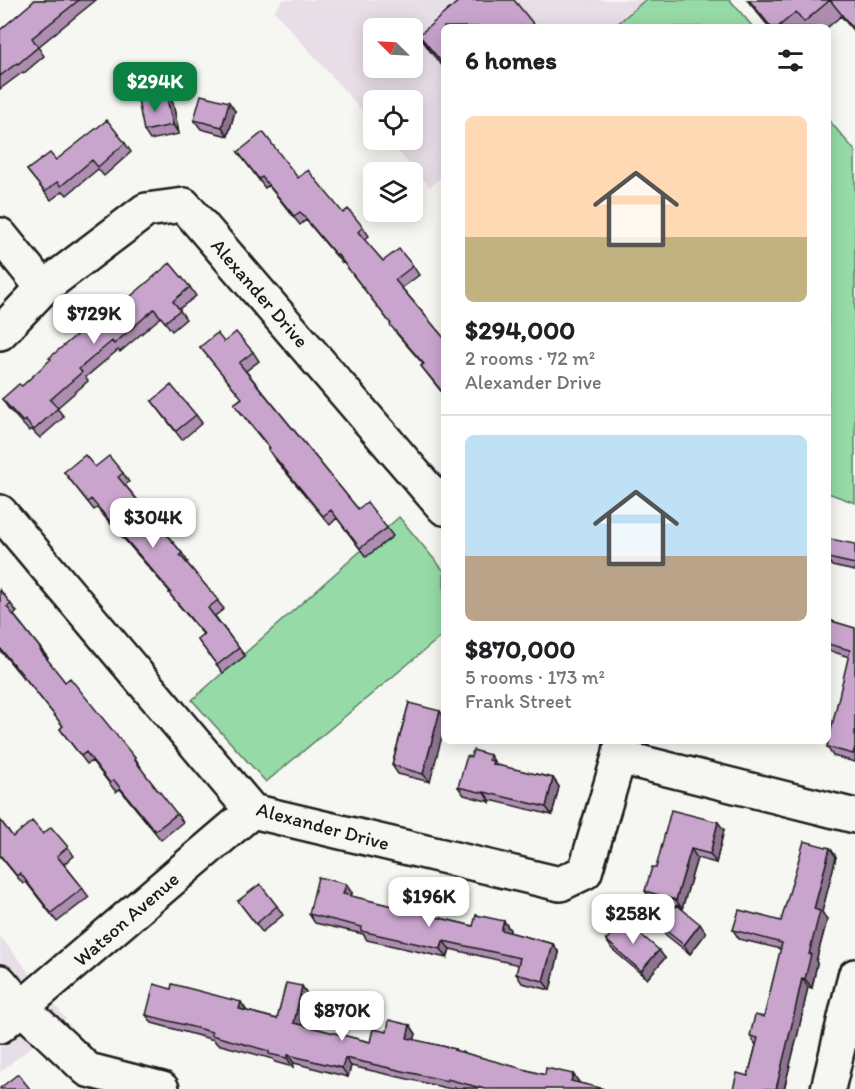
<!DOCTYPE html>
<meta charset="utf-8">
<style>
body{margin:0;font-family:Itim,sans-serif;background:#f6f6f6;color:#202124;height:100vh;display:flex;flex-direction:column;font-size:22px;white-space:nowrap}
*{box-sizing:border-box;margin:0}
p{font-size:20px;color:#757577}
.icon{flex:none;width:33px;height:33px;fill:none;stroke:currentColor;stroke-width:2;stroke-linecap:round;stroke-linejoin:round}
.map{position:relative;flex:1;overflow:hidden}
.details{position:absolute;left:441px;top:24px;width:390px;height:720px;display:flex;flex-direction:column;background:#fff;border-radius:9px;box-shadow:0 3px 15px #0003}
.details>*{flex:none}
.needle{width:39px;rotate:294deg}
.fabs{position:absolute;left:363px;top:18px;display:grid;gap:12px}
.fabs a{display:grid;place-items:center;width:60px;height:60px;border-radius:9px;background:#fff;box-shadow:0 3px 15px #0003;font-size:30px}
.price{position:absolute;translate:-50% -51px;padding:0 14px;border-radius:12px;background:#fff;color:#222;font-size:20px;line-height:39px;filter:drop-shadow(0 2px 3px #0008)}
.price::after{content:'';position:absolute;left:50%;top:36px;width:18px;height:14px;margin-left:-9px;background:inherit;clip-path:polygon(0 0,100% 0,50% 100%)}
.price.active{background:#0b8043;color:#fff}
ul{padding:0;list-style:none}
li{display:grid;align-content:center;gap:12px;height:318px;padding:0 24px}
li+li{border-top:2px solid #e0e0e0}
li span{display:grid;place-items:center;height:186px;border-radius:9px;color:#555}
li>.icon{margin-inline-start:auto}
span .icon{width:108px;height:108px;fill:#fffc;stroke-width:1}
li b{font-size:26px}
h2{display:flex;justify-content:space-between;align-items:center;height:72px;padding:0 24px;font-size:26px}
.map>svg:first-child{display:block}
.built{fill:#e8dee7;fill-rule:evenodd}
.green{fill:#96dba7;stroke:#597c62;stroke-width:1.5}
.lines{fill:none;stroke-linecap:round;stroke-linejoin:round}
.minor-casing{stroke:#1c1c1c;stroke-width:38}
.minor{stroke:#f6f6f2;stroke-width:33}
.wall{fill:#ad8eb1;stroke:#1c1c1c;stroke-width:1.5}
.shaded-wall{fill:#8d7490;stroke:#1c1c1c;stroke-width:1.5}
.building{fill:#c9a5ce;stroke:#1c1c1c;stroke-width:1.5}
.labels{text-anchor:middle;stroke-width:5;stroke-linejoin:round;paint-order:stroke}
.street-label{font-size:20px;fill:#1c1c1c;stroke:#f6f6f2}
</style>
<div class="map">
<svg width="855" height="1089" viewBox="0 0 855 1089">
<rect width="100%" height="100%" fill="#f6f6f2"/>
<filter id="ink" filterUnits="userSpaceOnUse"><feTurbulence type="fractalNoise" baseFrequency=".0167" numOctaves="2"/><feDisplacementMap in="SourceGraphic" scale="12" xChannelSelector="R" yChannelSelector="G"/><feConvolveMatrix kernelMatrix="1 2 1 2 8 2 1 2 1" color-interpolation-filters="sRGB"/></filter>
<g filter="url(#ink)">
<path class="built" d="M283,0H645L614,27H444V175L430,187L388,140H412V100H374L373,123L274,11ZM374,28H412V68H374Z
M0,936L66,1019L0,1072Z"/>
<path class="green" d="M645,0H730L753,27H614Z
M828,119L855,151V503L828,493Z
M399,517L444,571V634L266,782L192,700Z"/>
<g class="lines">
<g class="minor-casing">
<path id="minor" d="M0,235L43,288
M0,333L43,288L146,210L184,205L444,508
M0,512L252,811L560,884L585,872L619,757L622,741
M619,757L855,816
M0,982L22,1008L88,1070L162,1089
M0,1026L252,811
M828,1089L855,976"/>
</g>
<use href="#minor" class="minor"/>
</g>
<path class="wall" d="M34,0H96L38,47L44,56L24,73L23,72L0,89V30L35,1Z
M747,0H855V33L841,16L828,27H769Z
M444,27V68L430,51L419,35Z
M166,94L173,103L179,134L150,140L144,131Z
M235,111L228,136L201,129L194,120Z
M125,143L131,152L104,176L98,169L67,195L63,191L51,200L27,170L56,160Z
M238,152L298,178L343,213L363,227L369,236L364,240L383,261L413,266L419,275L402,288L444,338V395L421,366L423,364L397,334L391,324L343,262L342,263L306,220L300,225L268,185L265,188Z
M190,287L196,296L179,309L186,319L172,331L161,317L120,352L118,350L86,377L88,381L57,408L64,417L40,438L31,429L29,431L8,408L2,399L22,386L118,307Z
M224,342L253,352L259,361L246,371L358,509L387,528L393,536L366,557L337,518L330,525L274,458L268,449L269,448L241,413L234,404L242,398L200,347Z
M152,401L196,415L202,423L182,440Z
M95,467L123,473L129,482L125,485L182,553L188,562L187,563L224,609L215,616L245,656L223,673L197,639L203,634L176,602L169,593L170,592L97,508L94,510L64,472Z
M855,544V571L832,566L828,560V548Z
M0,590L17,612L14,615L41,649L48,658L46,659L65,682L135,758L141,767L140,768L183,822L161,840L120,789L116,792L92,761L87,764L60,729L63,726L24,677L23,678L0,650Z
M828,620L855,628V762L833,756L827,747L849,657L828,650Z
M409,703L430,782L398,774L392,765Z
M496,764V765L553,778L559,787L552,815L490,800V802L464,795L458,787Z
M0,820L13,837L43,834L68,847L74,856L64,864L89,897L57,922L26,882L23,884L0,856Z
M724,830L716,863L697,858L682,909L706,933L690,954L666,935L660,926L675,907L651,900L645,891L656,868Z
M830,848L836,857L822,912L827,920L816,961L817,963L812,988L808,987L798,1033L784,1089H733L748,1076L756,1045L750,1036L764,1017L781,949L739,939L733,930L781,921Z
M352,893L351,896L473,926L504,921L510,930L509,932L553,944L559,953L550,990L522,983L516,974L519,965L450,949L447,958L367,940L363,934L315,923L309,914Z
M238,901L277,906L283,915L262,932Z
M606,940L665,958L647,979L612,949Z
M308,995L302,1025L370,1042L387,1032L410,1025L416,1034L414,1040L455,1049L456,1051L545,1075L573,1074L579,1083L604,1089L454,1088L451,1089L351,1066L348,1077L294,1063L293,1067L275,1062L273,1059L217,1044L214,1040L152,1023L146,1015L247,1011L277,1019Z"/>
<path class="shaded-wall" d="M166,94L173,103L179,134L173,125Z
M229,102L235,111L228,136L222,127Z
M440,711L444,717V729L430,782L423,774Z
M490,755L496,764V765L499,770L489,760Z
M553,778L559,787L552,815L546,807Z
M484,792L490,800V802L484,793Z
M718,822L724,830L716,863L710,854Z
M830,848L836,857L822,912L827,920L816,961L817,963L812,988L805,979L814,909Z
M691,849L697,858L682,909L676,900Z
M346,884L352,893L349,903L343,894Z
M504,921L510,930L508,939L501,930Z
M700,924L706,933L690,954L684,945Z
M443,941L450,949L447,958L441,949Z
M553,944L559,953L550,990L543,981Z
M659,950L665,958L647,979L641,971Z
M802,978L808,987L798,1033L784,1089H776Z
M302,986L308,995L301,1032L294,1023Z
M241,1002L247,1011L239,1009Z
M410,1025L416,1034L413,1046L407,1038Z
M288,1055L294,1063L293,1067L287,1058Z
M345,1058L351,1066L348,1077L342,1068Z
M573,1074L579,1082L578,1089L571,1081Z"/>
<path class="building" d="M35,0H79L32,38L38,47L18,64L17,63L0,76V30Z
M460,0H514L536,27H444V65L419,35Z
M749,0H830L804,22L796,12L778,27H771Z
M830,0H855V31Z
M166,94L173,125L144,131L138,100Z
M201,95L229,102L222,127L194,120Z
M107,120L125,143L98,167L92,160L61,186L57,182L45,192L27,170L50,153L56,160Z
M263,132L298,178L308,170L343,213L348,209L363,227L358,232L383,261L399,249L413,266L395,280L444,338V394L421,366L424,364L390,325L391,324L337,254L336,255L300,212L294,216L262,177L259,179L238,152Z
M170,263L190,287L173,301L180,310L165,322L154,309L114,344L112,341L79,369L82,372L50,400L58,408L34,430L25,420L23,422L2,399L19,384L22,386L51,359L49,358L94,320L93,319L113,301L118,307Z
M236,332L253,352L239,363L358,509L367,502L387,528L360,548L331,510L323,516L268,449L270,448L234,404L242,398L200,347L217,333L224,342Z
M171,385L196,415L176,431L152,401Z
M85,455L95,467L109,456L123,473L118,477L182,553L180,555L218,600L208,608L239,648L217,665L197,639L204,634L169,593L171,592L91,499L88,502L64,472Z
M830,539L855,544V564L828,558V548Z
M0,590L11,604L7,607L41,649L40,650L65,682L70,678L135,758L134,759L158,791H159L177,814L155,831L114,780L110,783L86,752L81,756L60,729L63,726L18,669H17L0,648Z
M828,620L855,628V747L853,754L827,747L850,650L828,644Z
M409,703L440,711L423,774L392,765Z
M473,750L490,755L489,760L493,761L492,764L553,778L546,807L484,792V793L458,787L467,756L471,757Z
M671,810L718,822L710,854L691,849L676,900L645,891L652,867L656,868Z
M0,820L13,837L32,821L43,834L51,827L68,847L57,856L83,888L51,913L20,873L17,876L0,855Z
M804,841L830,848L814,909L820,911L809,954H811L805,979L802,978L792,1024L776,1089H733L737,1073L748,1076L758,1038L750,1036L755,1015L764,1017L782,943L733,930L739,910L781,921Z
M318,877L346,884L343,894L473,926L476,915L504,921L501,930L553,944L543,981L516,974L520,958L443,941L441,949L361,931L362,927L309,914Z
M260,884L277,906L256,924L238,901Z
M677,905L700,924L684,945L660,926Z
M624,920L659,950L641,971L606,940Z
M286,983L302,986L294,1023L370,1042L373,1029L387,1032L389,1020L410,1025L407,1038L455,1049L454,1050L545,1075L546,1068L573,1074L571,1081L604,1089H485L447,1079V1081L345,1058L342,1068L288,1055L287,1058L269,1054V1051L211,1035L212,1032L146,1015L154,984L171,989L172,984L241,1002L239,1009L277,1019Z
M18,1074L30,1089H0V1088Z"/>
</g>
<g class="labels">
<g class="street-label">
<text transform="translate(260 293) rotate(49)" y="7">Alexander Drive</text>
<text transform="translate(323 826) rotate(15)" y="7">Alexander Drive</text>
<text transform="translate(126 919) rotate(-41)" y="7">Watson Avenue</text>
</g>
</g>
</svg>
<div class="fabs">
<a><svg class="needle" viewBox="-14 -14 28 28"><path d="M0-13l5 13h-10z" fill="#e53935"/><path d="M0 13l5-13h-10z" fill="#757577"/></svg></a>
<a><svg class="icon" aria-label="locate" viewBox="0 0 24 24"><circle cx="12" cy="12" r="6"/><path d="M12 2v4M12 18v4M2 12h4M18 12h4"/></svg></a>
<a><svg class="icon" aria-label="layers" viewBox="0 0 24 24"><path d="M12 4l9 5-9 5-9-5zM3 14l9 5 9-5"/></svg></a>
</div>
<b class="price active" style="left:155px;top:113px">$294K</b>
<b class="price" style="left:94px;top:345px">$729K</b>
<b class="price" style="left:153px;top:549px">$304K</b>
<b class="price" style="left:429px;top:928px">$196K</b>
<b class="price" style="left:633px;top:945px">$258K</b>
<b class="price" style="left:342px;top:1042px">$870K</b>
<section class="details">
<h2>6 homes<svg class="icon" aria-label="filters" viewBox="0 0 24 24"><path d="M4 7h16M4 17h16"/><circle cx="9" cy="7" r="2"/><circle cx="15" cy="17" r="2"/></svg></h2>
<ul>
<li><span style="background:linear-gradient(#ffd9b3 65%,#c2b280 0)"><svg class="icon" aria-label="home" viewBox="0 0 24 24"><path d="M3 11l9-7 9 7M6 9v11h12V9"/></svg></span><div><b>$294,000</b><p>2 rooms · 72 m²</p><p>Alexander Drive</p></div></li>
<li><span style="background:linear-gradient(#bfe0f5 65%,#b9a48a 0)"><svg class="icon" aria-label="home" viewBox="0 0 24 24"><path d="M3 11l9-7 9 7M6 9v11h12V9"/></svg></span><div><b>$870,000</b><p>5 rooms · 173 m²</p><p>Frank Street</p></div></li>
</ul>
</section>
</div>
